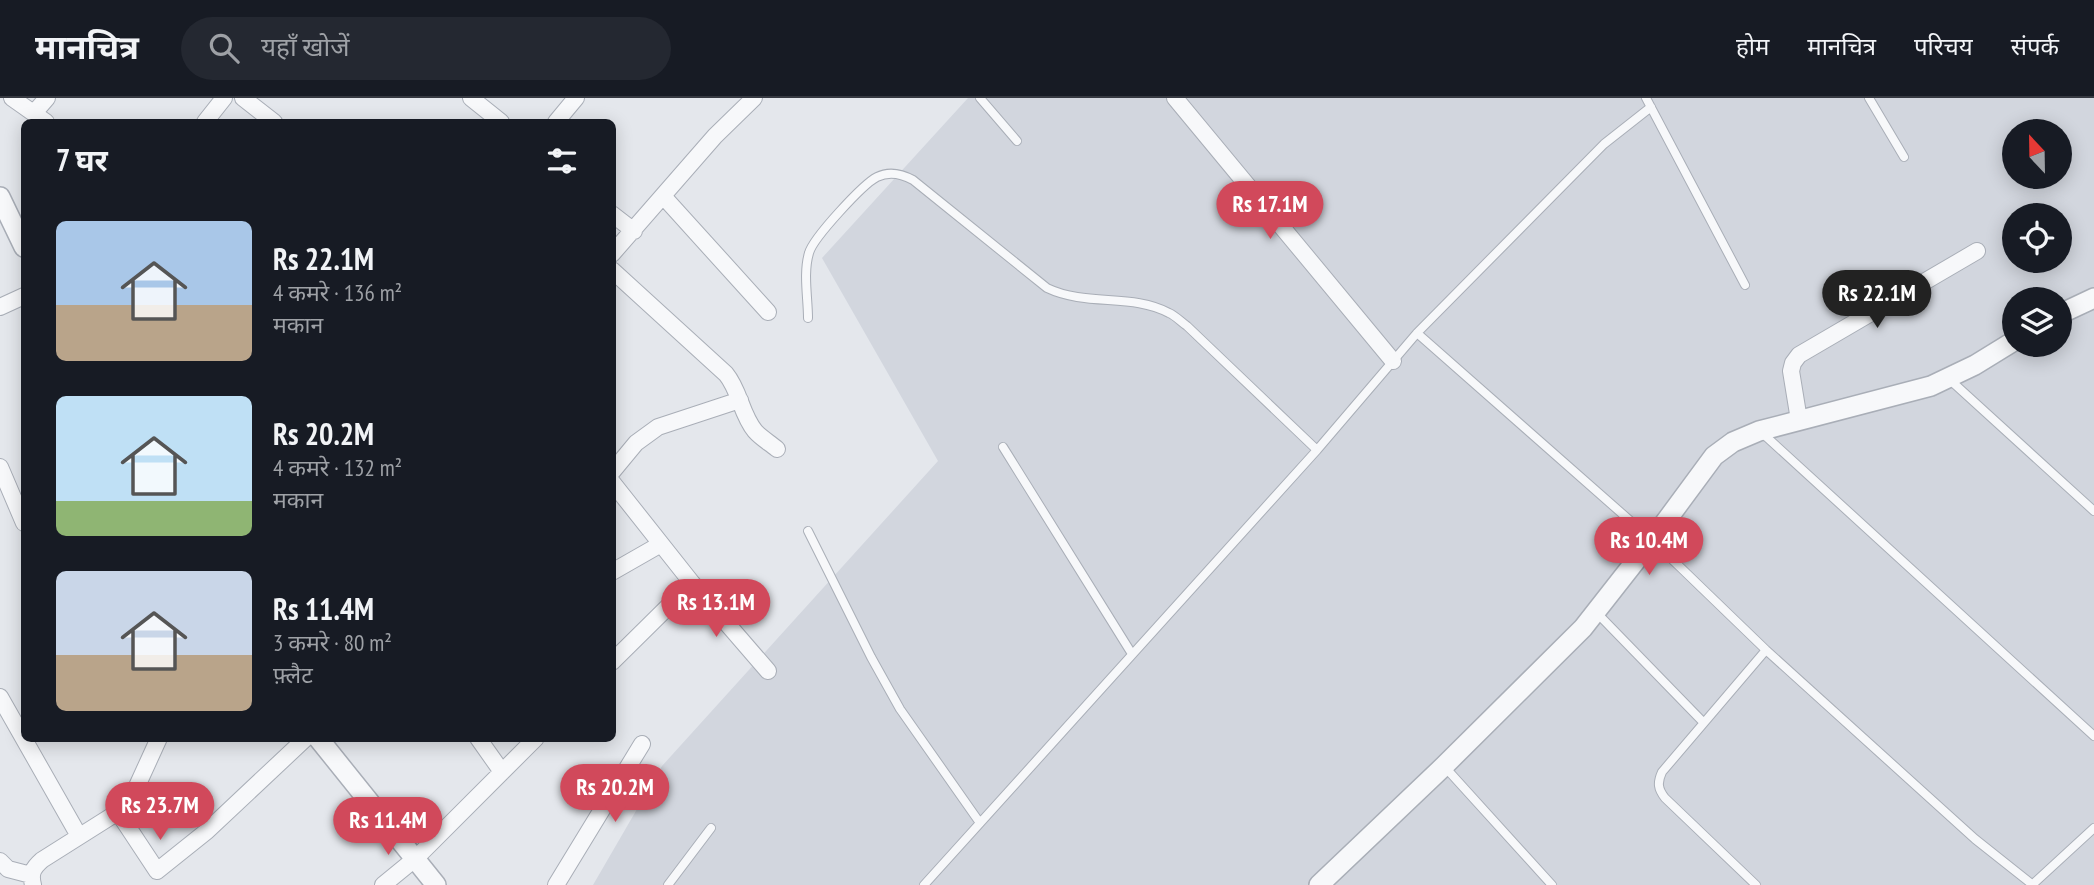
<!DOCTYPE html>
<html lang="hi">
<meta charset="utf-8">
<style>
body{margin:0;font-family:"PT Sans Narrow","Noto Sans Devanagari",sans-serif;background:#242831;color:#f1f3f6;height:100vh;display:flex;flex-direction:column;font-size:26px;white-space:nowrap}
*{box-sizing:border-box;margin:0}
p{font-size:23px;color:#9ea1a6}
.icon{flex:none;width:38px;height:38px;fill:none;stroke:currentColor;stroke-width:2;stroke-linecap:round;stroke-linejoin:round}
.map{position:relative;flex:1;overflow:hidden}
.drawer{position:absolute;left:21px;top:21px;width:595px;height:623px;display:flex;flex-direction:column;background:#171b24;border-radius:10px;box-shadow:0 4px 18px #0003}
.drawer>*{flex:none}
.needle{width:46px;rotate:338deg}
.controls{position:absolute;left:2002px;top:21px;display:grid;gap:14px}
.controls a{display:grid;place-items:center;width:70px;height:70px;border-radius:50%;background:#171b24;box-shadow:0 4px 18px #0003;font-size:35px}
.price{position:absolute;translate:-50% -60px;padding:0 16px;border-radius:24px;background:#d1495b;color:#fff;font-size:23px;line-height:46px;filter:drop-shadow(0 2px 4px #0008)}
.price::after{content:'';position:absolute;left:50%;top:42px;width:21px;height:16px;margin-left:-10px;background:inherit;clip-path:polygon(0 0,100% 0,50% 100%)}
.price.on{background:#222;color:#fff}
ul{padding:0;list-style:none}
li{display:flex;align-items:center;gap:21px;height:175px;padding:0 35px}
li span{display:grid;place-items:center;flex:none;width:196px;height:140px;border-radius:10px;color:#555}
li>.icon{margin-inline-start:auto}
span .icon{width:84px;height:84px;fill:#fffc;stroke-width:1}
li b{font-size:30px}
h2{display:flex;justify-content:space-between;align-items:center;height:84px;padding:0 35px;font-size:30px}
header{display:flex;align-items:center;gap:42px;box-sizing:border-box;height:98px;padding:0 35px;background:#171b24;border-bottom:2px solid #363941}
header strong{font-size:33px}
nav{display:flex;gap:38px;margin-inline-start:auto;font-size:24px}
.search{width:490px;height:63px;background:#242831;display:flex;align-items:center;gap:18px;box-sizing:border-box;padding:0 24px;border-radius:38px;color:#9ea1a6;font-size:26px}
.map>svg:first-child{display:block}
.built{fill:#d2d6de;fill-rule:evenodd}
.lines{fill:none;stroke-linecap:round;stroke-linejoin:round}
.service-casing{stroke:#a9aeb7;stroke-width:10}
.minor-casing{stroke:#a9aeb7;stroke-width:18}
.tertiary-casing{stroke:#a9aeb7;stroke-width:22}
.service{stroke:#f7f8fa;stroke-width:8}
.minor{stroke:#f7f8fa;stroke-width:16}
.tertiary{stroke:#f7f8fa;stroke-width:19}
</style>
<header>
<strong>मानचित्र</strong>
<div class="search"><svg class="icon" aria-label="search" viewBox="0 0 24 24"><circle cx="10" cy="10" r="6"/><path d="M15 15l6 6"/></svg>यहाँ खोजें</div>
<nav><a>होम</a><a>मानचित्र</a><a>परिचय</a><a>संपर्क</a></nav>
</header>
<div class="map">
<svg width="2094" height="787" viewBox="0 0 2094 787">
<rect width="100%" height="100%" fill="#e4e7ec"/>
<path class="built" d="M968,0H2094V787H593L662,668L938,363L822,160ZM2014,33H2060V79H2014ZM2014,117H2060V163H2014ZM2014,201H2060V247H2014Z"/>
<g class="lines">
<g class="service-casing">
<path id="service" d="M980,0L1017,43
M1646,0L1745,187
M1869,0L1904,59
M808,220C808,200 803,175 809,155C813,140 863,86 877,79C889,73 902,76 913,82L1047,190C1087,209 1132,195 1169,215C1176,218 1181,224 1187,228L1317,352
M1417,235L1652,442L1766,552L1975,741L2033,787
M1949,281L2094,413
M1760,333L2094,638
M1003,349L1132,556
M808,433L871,559L900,611L980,725
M1596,514L1703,624
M1444,668L1552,787
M668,787L711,730
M924,787L1317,352L1417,235L1604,46L1651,9
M1756,787L1665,700C1658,691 1657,685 1662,674L1766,552
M2032,787L2094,730"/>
</g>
<g class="minor-casing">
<path id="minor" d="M12,0L46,24
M243,0L274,24
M471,0L501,24
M1175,0L1393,263
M34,15L47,0
M205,24L224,0
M556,24L576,0
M663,98L768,214
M612,116L634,133
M612,156L715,38L754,0
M612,172L726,276C740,293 741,316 755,333C761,340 770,345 777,351
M0,209L24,198
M1799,322L1791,273L1793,265L1799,257L1977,153
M0,369L24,425
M612,374L636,345L658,329L740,302
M612,384L692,485L768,573
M612,474L661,446
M612,564L692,485
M0,599L79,738
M478,640L502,674
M118,714L157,773L207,733L306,640
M0,763L8,771L31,777
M33,787C30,775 33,770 42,762L118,714L133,697L159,640
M383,787L416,760L536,640
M556,787L642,646"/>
</g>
<g class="tertiary-casing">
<path id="tertiary" d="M0,99L24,149
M2060,216L2094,200
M318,640L436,787
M1319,787L1444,668L1583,530L1652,442L1714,358L1733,344L1759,333L1931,288L1975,267L2014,243"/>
</g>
<use href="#service" class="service"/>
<use href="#minor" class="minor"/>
<use href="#tertiary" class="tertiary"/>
</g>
</svg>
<div class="controls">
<a><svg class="needle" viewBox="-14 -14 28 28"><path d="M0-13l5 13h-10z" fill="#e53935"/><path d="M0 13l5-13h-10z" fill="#9ea1a6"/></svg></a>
<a><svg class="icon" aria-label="locate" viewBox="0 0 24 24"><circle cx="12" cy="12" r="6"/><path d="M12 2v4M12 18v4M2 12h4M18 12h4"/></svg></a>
<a><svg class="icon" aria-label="layers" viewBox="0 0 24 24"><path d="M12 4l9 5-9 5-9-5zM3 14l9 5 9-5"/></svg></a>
</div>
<b class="price" style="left:1270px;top:143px">Rs 17.1M</b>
<b class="price on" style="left:1877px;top:232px">Rs 22.1M</b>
<b class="price" style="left:1649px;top:479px">Rs 10.4M</b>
<b class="price" style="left:716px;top:541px">Rs 13.1M</b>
<b class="price" style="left:615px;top:726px">Rs 20.2M</b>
<b class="price" style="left:160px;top:744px">Rs 23.7M</b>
<b class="price" style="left:388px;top:759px">Rs 11.4M</b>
<section class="drawer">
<h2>7 घर<svg class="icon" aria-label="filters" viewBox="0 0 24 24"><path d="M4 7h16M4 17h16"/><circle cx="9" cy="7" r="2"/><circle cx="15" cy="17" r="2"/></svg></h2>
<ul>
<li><span style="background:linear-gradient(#a9c7e8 60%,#b9a48a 0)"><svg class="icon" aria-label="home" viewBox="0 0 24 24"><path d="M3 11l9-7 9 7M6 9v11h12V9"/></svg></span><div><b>Rs 22.1M</b><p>4 कमरे · 136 m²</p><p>मकान</p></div></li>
<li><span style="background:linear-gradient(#bfe0f5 75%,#8fb573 0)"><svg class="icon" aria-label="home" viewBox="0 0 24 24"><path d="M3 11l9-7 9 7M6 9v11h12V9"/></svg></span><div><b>Rs 20.2M</b><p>4 कमरे · 132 m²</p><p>मकान</p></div></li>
<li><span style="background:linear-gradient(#c9d6e8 60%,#b9a48a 0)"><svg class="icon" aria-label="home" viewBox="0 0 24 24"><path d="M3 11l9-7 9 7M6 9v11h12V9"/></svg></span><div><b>Rs 11.4M</b><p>3 कमरे · 80 m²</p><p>फ़्लैट</p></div></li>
</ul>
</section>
</div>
